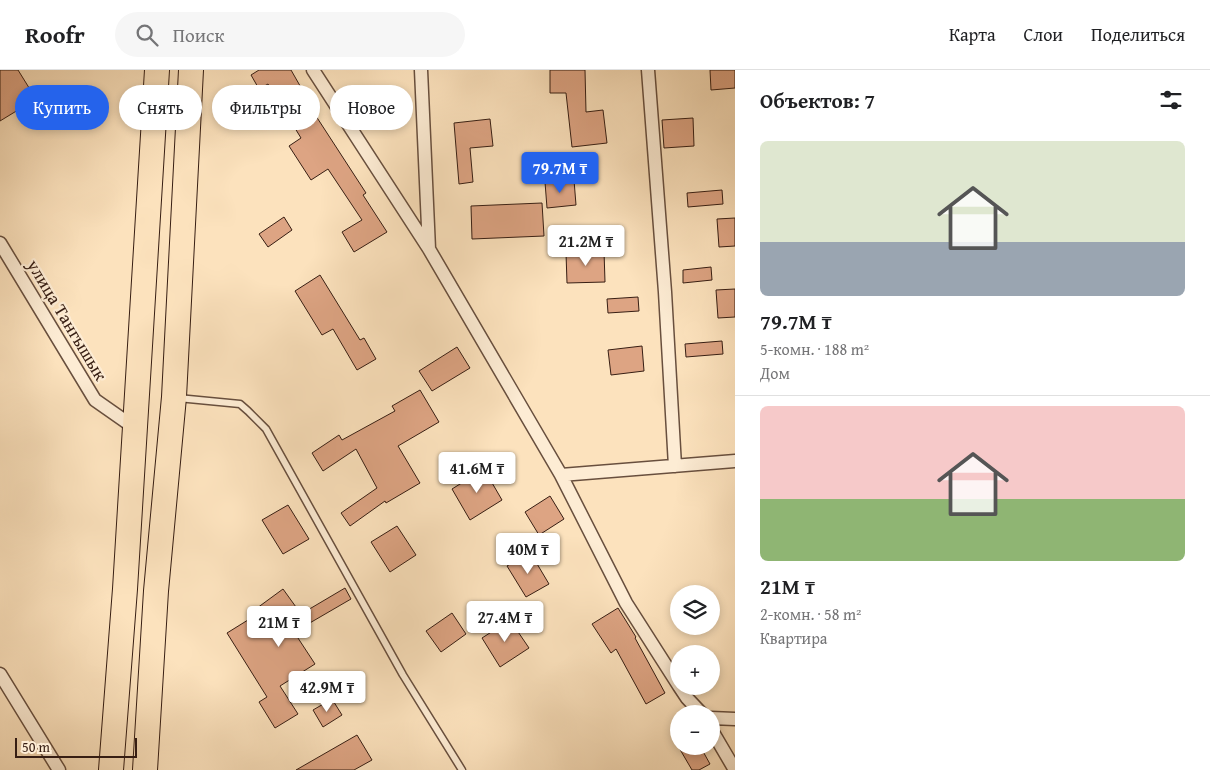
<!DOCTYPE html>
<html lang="ru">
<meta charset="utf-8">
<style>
body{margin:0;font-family:"Gentium Book Plus",serif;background:#f6f6f6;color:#202124;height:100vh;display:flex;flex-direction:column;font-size:19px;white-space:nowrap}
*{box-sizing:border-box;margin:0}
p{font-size:16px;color:#757577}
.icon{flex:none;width:28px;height:28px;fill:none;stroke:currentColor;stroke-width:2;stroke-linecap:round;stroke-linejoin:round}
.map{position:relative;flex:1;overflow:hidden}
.panel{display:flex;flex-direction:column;background:#fff;width:475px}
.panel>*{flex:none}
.top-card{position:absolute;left:15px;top:15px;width:475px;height:45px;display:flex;gap:10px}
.buttons{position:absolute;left:670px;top:515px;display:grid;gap:10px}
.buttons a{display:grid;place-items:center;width:50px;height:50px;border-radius:50%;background:#fff;box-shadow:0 2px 8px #0003;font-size:25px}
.scale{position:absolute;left:15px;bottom:12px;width:122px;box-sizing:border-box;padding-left:5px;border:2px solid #371e13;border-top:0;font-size:14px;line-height:18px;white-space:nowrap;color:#371e13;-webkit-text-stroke:4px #fdecd4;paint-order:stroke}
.price{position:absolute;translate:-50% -42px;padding:0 11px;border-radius:5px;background:#fff;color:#222;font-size:16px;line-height:32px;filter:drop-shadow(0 1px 2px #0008)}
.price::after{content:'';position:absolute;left:50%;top:30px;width:15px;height:11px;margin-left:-8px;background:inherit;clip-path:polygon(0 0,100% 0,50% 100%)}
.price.on{background:#2563eb;color:#fff}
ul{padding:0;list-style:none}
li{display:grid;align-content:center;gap:10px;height:265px;padding:0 25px}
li+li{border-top:1px solid #e0e0e0}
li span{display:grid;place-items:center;height:155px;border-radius:8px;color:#555}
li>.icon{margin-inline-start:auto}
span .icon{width:90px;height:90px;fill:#fffc;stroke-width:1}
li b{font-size:21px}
h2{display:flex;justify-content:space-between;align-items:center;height:60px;padding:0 25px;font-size:21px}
.chip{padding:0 18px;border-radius:22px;background:#fff;box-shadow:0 2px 8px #0003;font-size:18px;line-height:45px}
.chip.on{background:#2563eb;color:#fff}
header{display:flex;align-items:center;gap:30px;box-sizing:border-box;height:70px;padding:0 25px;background:#fff;border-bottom:1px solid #e0e0e0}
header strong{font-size:24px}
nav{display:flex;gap:28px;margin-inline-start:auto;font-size:18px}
.search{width:350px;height:45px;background:#f6f6f6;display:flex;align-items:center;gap:12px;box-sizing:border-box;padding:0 18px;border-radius:28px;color:#757577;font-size:19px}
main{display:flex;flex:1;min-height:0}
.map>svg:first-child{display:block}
.building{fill:#dda483;stroke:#371e13}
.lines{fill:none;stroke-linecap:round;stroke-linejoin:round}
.lane-casing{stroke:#684f3e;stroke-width:9}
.street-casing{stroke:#684f3e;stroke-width:15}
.highway-casing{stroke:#371e13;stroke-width:26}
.lane{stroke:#fdecd4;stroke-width:6}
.street{stroke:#fdecd4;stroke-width:12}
.highway{stroke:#fce2bd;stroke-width:24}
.labels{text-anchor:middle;stroke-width:4.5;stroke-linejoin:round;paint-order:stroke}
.street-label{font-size:18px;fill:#371e13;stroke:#fdecd4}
</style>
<header>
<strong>Roofr</strong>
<div class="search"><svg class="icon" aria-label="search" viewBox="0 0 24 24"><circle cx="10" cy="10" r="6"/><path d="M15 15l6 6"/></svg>Поиск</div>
<nav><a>Карта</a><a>Слои</a><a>Поделиться</a></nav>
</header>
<main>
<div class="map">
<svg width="735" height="700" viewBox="0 0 735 700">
<rect width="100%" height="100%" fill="#fce2bd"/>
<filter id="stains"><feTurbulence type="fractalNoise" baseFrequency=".004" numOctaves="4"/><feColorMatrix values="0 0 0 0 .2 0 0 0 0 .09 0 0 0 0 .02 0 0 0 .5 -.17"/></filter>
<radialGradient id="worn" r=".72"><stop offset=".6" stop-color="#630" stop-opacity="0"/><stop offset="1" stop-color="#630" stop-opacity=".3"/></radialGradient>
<path class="building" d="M0,0H18L36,29L0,51Z
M259,0H291L315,42L314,43L366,123L363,125L387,162L354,182L342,162L362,150L328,99L311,110L289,76L301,68L268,14L259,19L251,5Z
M550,0H585L586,42L603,40L607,73L572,77L566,23H550Z
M710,0H735V18L711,20Z
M693,48L694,76L664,78L662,50Z
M490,49L493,76L470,78L473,112L459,114L454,53Z
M574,110L576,135L547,138L545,112Z
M722,120L723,134L688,137L687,123Z
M542,133L544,166L472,169L471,136Z
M284,147L292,160L268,177L259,164Z
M735,148V176L719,177L717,149Z
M604,181L605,212L567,213L566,183Z
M711,197L712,210L683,213V200Z
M320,205L360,270L364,268L376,289L357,300L333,259L322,265L295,221Z
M735,219V247L718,248L716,220Z
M638,227L639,241L608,243L607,229Z
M722,271L723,284L686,287L685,274Z
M642,276L644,301L611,305L608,280Z
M457,277L470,298L432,321L419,301Z
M420,320L439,352L398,376L420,413L386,433L385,431L350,456L341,443L377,418L356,379L323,401L312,383L339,365L342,370L395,341L392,336Z
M484,399L502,430L470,450L452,419Z
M550,426L564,449L539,465L525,442Z
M288,435L309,469L283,484L262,450Z
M397,456L416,485L390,502L371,472Z
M530,482L549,514L526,527L507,496Z
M345,518L351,529L308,554L309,555L296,565L315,594L280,616L298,644L275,658L259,632L267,627L227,563L256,545L253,541L283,519L301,544Z
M618,538L636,567L635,568L665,623L646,634L616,579L611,583L592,554Z
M452,543L466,564L441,582L426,561Z
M510,550L529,578L500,597L482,568Z
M332,629L342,645L323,657L313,640Z
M357,665L372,690L354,700H296Z
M678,676H700L710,694L699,700H692Z"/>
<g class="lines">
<g class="lane-casing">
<path id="lane" d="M178,328L240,334L248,341L266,359L403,605L462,700"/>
</g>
<g class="street-casing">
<path id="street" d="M313,0L429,179L561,405L626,533L679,616
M421,0L429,179
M648,0L665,222L675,396
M0,173L95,330L135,358
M561,405L735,391
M0,604L59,700
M679,616L687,628L702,644
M711,648L735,649
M711,659L735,700"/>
</g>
<g class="highway-casing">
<path id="highway" d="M111,700L125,519L157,0
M145,700L156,521L174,327L191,0"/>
</g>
<use href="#lane" class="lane"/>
<use href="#street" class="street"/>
<use href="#highway" class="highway"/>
</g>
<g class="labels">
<g class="street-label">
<text transform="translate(67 250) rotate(59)" y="6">улица Тангышык</text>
</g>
</g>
<rect width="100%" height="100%" filter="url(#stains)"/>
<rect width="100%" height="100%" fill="url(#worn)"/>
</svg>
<div class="buttons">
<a><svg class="icon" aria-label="layers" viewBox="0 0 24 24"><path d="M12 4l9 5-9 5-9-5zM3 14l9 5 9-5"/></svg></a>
<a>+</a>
<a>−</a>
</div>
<div class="scale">50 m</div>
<b class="price on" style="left:560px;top:124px">79.7M ₸</b>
<b class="price" style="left:586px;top:197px">21.2M ₸</b>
<b class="price" style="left:477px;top:424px">41.6M ₸</b>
<b class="price" style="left:528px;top:505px">40M ₸</b>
<b class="price" style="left:505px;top:573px">27.4M ₸</b>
<b class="price" style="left:279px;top:578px">21M ₸</b>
<b class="price" style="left:327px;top:643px">42.9M ₸</b>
<div class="top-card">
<a class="chip on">Купить</a>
<a class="chip">Снять</a>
<a class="chip">Фильтры</a>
<a class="chip">Новое</a>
</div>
</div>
<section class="panel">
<h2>Объектов: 7<svg class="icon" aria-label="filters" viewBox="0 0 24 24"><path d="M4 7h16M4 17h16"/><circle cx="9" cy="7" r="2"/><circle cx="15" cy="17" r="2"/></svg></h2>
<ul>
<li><span style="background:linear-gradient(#dfe7d0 65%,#9aa5b1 0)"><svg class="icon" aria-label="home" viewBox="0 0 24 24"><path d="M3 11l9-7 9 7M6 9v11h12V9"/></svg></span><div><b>79.7M ₸</b><p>5-комн. · 188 m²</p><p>Дом</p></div></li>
<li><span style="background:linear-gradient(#f6c9c9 60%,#8fb573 0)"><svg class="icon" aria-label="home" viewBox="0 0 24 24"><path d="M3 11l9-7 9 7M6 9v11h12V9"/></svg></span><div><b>21M ₸</b><p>2-комн. · 58 m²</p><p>Квартира</p></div></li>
</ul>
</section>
</main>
